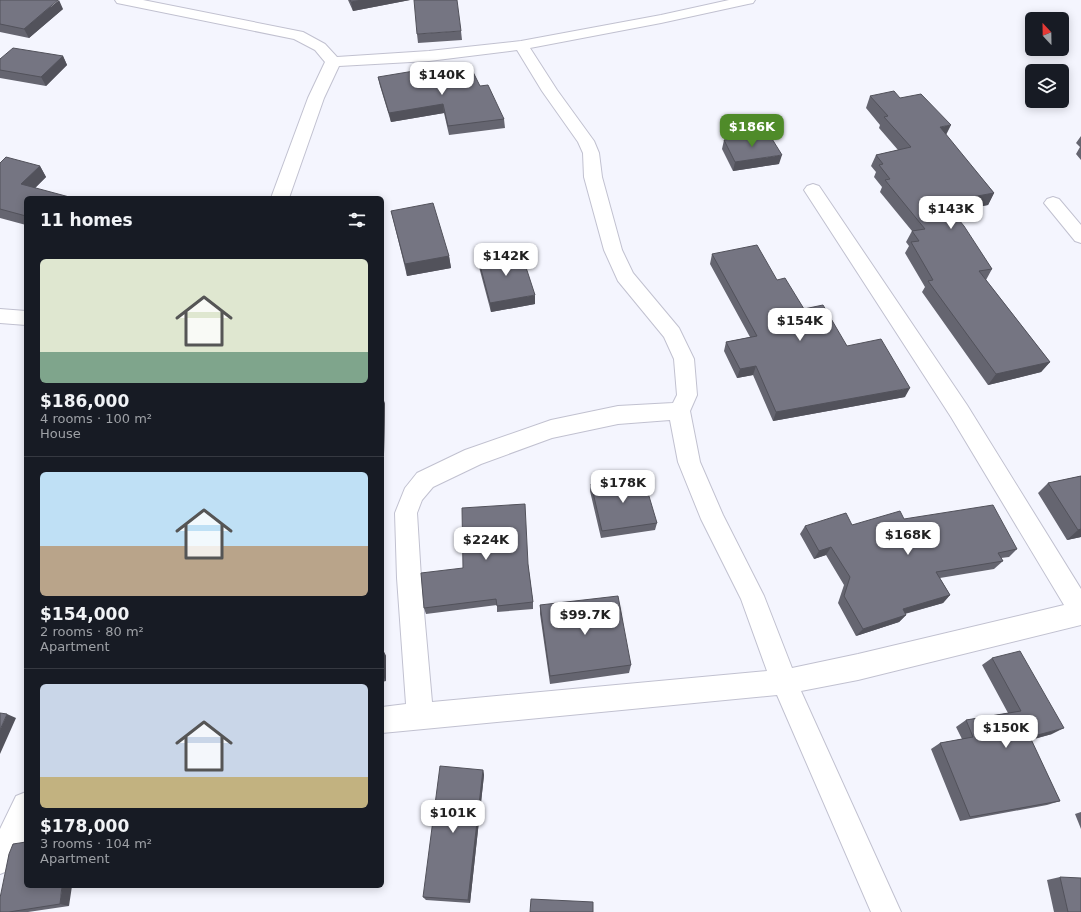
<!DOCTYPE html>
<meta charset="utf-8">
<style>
body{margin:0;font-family:"DejaVu Sans",sans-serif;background:#20242c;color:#f1f3f6;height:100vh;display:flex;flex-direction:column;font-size:15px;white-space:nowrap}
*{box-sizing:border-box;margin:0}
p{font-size:13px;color:#9ea1a6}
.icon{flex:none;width:22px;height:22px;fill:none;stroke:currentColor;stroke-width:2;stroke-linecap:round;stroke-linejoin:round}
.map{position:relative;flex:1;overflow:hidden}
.panel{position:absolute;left:24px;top:196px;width:360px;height:692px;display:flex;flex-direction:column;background:#171b24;border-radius:6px;box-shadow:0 2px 10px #0003}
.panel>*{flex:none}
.needle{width:26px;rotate:338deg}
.fabs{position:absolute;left:1025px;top:12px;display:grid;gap:8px}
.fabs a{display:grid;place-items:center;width:44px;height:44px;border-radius:6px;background:#171b24;box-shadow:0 2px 10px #0003;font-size:20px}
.price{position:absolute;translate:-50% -34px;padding:0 9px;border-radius:8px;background:#fff;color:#222;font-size:13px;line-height:26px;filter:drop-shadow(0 1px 2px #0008)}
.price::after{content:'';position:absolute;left:50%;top:24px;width:12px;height:9px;margin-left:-6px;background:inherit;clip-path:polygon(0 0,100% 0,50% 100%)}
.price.active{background:#4f8b29;color:#fff}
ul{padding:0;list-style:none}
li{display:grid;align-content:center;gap:8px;height:212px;padding:0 16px}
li+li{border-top:1px solid #363941}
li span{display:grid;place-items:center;height:124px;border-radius:6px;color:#555}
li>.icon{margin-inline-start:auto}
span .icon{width:72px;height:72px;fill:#fffc;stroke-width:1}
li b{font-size:17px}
h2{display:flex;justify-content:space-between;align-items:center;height:48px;padding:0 16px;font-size:17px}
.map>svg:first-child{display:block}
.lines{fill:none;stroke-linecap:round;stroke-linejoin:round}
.minor-casing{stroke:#c1c1d0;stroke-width:2}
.minor{fill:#fff;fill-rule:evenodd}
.wall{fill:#656570}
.shaded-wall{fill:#52525b}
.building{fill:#757582;stroke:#52525b}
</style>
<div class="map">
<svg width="1081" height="912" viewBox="0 0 1081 912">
<rect width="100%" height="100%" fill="#f4f5fe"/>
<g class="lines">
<g class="minor-casing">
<path id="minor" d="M115,0H143L303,32L325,44L337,57L429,51L521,41L661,15L729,0H755L753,3L748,4L661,23L530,48L557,90L594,141L599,153L602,177L622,250L633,273L679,328L694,359L697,395L690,411L700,462L723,515L764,596L792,668L858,654L1064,605L951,417L804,190L807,186L813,184L819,186L967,405L1081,589V625L858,680L801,691L901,912H871L777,695L382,733V707L406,704L397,578L395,513L405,488L417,473L465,450L551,420L618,406L673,403L677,395L674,359L664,337L618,281L604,250L584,177L583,153L578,142L542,91L517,50L429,61L339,66L324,98L289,198H271L308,98L325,62L315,50L294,39L122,4L117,3ZM670,420L678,462L701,519L741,599L767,671L432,702L421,578L417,513L422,500L433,487L481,464L552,438L618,424Z
M1053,197L1059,199L1081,225V243L1075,241L1044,203L1047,199Z
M0,309L26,311V325L0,323Z
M26,792V837L10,870L0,874V829L16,796Z"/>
</g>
<use href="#minor" class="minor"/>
</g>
<path class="wall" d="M0,0L63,9L29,38L0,32Z
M348,0H410L353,11Z
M461,31L462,40L418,43L417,34Z
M63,56L67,65L46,86L0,78V70Z
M378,77L423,78L480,86L504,119L505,128L449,135L444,113L391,122L380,86Z
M870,96L900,98L946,135L994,193L988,205L952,211L992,269L986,280L1050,362L1041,372L988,385L922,292L925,287L905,253L909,246L906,242L912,231L880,192L882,187L874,177L876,172L871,166L876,155L898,150L879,128L880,125L866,108Z
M1081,136V160L1076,154L1080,147L1076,143Z
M724,140L779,164L733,171L722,149Z
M0,163L40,166L46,177L35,188L26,198V225L0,218Z
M391,211L449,256L451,268L407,276L394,223Z
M712,254L777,280L804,309L847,346L905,397L773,421L753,375L737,378L724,351L726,342L750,337L710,264Z
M478,258L535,304L491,312L479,267Z
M382,397L385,404L384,454H382Z
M1081,476V537L1067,540L1038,493L1048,483Z
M591,484L657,523L655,530L601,538L590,491Z
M904,519L1017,549L1009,557L1001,558L1003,561L994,569L940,578L950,595L943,603L905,614L906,615L899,622L856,636L838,603L844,585L826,555L814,559L800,534L805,526L852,525Z
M528,564L533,602V609L497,612V605L426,614L424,608Z
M540,605L631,665L629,673L550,684L540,614Z
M382,648L386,656V681L382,682Z
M992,658L1052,734L1031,740L1060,801L1047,805L960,821L931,749L940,743L962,739L956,727L966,720L1008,713L982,665Z
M483,770L484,775L470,903L426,900L423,897Z
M1081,812V829L1075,814Z
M9,854L69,906L28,912H0Z
M1060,877L1081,912H1054L1047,880Z"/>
<path class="shaded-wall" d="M59,0L63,9L29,38L24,29Z
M362,0H410L353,11L351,2Z
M63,56L67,65L46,86L41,77Z
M443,104L444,113L391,122L389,113Z
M951,125L945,137L940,127Z
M782,155L779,164L733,171L735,162Z
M40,166L46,177L28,195L21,184Z
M994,193L988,205L939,214L944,202Z
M449,256L451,268L407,276L405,264Z
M535,295V304L491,312L490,303Z
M1050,362L1041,372L988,385L996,374Z
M756,366L753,375L737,378L740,369Z
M910,388L905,397L773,421L776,412Z
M383,397L385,404L384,454L382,447Z
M1081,529V537L1067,540L1078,530Z
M831,547L826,555L814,559L819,551Z
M950,595L943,603L896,616L903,609Z
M906,615L899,622L856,636L863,629Z
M382,648L386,656V681L382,674Z
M7,714L16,718L0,754V730Z
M1064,728L1052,734L1018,743L1030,737Z
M483,770L484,775L470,903L468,900Z
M62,886H72L69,906L60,904Z"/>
<path class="building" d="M0,0H58L24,29L0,24Z
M350,0H362L351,2Z
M414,0H457L461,31L417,34Z
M13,48L63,56L41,77L0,70V59Z
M471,68L480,86L488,85L504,119L448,126L443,104L389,113L378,77L420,70L423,78Z
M894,91L900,98L921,94L951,125L940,127L994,193L944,202L964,226L992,269L979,271L1050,362L996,374L928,281L933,280L911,242L919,241L912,231L925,229L885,180L890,179L879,165L883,164L876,155L911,147L884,117L888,116L870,96Z
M769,134L782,155L735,162L724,140Z
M6,157L40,166L21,184L73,198H26V216L0,209V163Z
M433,203L449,256L405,264L391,211Z
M757,245L777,280L785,278L804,309L823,305L847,346L881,339L910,388L776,412L756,366L740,369L726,342L757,336L712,254Z
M521,252L535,295L490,303L478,258Z
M382,397H383L382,427Z
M643,476L657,523L602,531L591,484Z
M1081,476V529L1078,530L1048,483Z
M525,504L528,564L533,602L497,606L496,599L424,608L421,573L463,568L462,508Z
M993,505L1017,549L998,553L1003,561L936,572L950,595L903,609L906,615L863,629L844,596L850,577L831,547L819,551L805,526L846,513L852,525L900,511L904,519Z
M618,596L631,665L550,676L540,605Z
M1020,651L1064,728L1030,737L1060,801L970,817L940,743L973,737L966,720L1021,711L992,658Z
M0,713L7,714L0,730Z
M440,766L483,770L468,900L423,897Z
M26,842V886H62L60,904L9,912H0V898L9,854L13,844Z
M1060,877L1081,878V912H1068Z
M531,899L593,902V912H530Z"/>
</svg>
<div class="fabs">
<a><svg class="needle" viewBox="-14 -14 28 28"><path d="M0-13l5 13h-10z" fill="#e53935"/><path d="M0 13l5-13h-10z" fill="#9ea1a6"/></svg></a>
<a><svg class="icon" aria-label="layers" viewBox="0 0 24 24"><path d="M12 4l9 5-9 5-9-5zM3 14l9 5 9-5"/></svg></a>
</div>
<b class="price" style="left:442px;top:96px">$140K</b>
<b class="price active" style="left:752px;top:148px">$186K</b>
<b class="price" style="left:951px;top:230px">$143K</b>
<b class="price" style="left:506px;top:277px">$142K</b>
<b class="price" style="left:800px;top:342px">$154K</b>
<b class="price" style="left:623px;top:504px">$178K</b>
<b class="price" style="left:908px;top:556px">$168K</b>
<b class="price" style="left:486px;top:561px">$224K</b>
<b class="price" style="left:585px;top:636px">$99.7K</b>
<b class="price" style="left:1006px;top:749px">$150K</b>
<b class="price" style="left:453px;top:834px">$101K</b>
<section class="panel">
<h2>11 homes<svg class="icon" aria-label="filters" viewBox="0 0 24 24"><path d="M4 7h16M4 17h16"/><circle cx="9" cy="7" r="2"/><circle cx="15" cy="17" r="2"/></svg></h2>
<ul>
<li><span style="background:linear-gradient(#dfe7d0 75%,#7fa58c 0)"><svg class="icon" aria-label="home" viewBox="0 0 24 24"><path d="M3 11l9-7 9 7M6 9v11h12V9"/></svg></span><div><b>$186,000</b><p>4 rooms · 100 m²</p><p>House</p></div></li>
<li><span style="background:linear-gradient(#bfe0f5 60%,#b9a48a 0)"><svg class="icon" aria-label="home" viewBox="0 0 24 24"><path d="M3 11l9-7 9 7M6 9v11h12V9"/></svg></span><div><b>$154,000</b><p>2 rooms · 80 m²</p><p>Apartment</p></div></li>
<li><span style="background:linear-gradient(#c9d6e8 75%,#c2b280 0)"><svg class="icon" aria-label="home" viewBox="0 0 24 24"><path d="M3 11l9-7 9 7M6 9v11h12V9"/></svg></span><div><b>$178,000</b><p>3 rooms · 104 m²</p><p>Apartment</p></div></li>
</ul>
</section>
</div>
